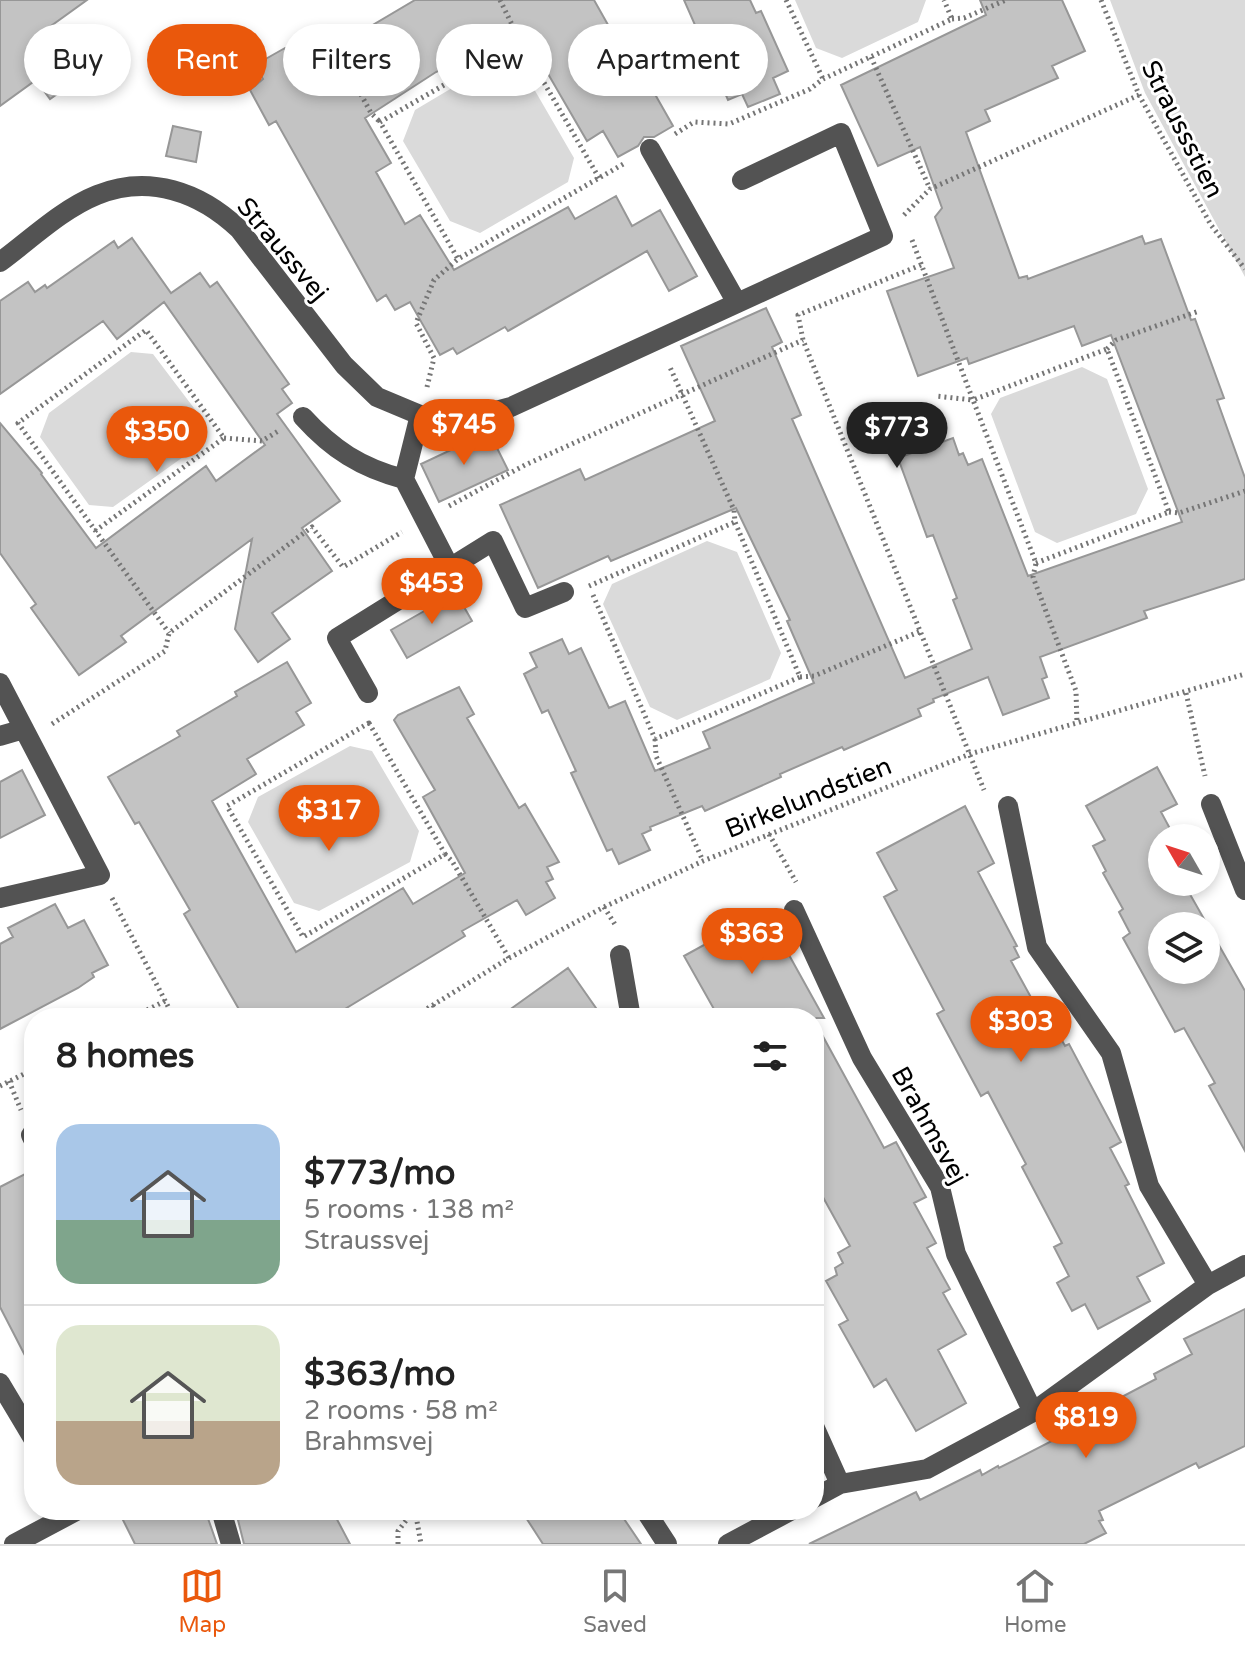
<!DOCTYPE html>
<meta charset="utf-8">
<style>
body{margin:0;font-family:"Varela Round",sans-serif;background:#f6f6f6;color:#222;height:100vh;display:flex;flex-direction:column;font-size:30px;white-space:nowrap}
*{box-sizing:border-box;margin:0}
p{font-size:26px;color:#767676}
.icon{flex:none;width:44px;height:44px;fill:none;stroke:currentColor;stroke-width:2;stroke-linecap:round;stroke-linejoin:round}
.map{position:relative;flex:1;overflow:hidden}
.sheet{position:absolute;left:24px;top:1008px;width:800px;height:512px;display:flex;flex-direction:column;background:#fff;border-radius:32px;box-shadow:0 4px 12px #0003}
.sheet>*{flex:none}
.guide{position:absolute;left:24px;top:24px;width:800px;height:72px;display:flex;gap:16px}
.needle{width:52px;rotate:309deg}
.fabs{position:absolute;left:1148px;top:824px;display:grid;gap:16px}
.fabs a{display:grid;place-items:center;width:72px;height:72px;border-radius:50%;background:#fff;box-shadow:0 4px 12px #0003;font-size:40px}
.price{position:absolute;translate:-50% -68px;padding:0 18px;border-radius:28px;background:#ea580c;color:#fff;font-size:26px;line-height:52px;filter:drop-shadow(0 2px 4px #0008)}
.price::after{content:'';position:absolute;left:50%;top:48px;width:24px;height:18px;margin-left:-12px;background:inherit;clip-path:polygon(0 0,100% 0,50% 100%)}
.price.selected{background:#222;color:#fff}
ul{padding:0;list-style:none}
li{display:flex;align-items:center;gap:24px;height:200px;padding:0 32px}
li+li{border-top:2px solid #e0e0e0}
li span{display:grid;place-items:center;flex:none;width:224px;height:160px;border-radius:24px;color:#555}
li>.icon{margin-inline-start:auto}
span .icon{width:96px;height:96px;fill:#fffc;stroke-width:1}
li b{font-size:34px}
h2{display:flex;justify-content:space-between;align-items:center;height:96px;padding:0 32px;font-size:34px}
.pill{padding:0 28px;border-radius:36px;background:#fff;box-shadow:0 4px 12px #0003;font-size:28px;line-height:72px}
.pill.selected{background:#ea580c;color:#fff}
.dock{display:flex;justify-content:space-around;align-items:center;height:112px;border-top:2px solid #e0e0e0;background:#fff;font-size:22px;color:#767676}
.dock a{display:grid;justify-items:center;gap:4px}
.dock .selected{color:#ea580c}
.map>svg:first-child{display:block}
.green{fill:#dadada}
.building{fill:#c3c3c3;stroke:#979797;stroke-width:2;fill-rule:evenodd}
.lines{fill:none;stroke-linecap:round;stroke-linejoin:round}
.path{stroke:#757575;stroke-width:5;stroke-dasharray:2 4;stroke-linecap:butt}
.minor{stroke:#535353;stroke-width:20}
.labels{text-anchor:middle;stroke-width:6;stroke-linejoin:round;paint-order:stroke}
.street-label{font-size:26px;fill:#000;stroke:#fff}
</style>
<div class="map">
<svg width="1245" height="1544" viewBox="0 0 1245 1544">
<rect width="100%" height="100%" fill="#fff"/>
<path class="green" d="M795,0H926L918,22L842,58L816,48Z
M1110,0H1245V277L1145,93Z
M494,63L523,70L574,158L568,182L480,233L450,221L403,141L415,110Z
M131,352L153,354L203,420L200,445L113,507L89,505L40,437L49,413Z
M1082,367L1107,379L1148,489L1136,514L1057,543L1035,532L991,414L1000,398Z
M707,541L737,552L781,653L770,679L677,720L650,707L603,604L612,584Z
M350,746L372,751L419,831L410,862L319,911L294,903L248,822L258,797Z"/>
<path class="building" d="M0,0H87L44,31L60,54L56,58L74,82L50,99L36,80L0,106Z
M415,0H594L625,55L631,52L673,126L654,137H644L638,146L618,157L603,131L587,141L522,29L436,72L365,118L391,163L376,172L405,224L420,215L454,270L568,207L575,219L616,196L632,226L660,210L697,276L669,291L647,251L508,331L505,327L457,354L453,348L440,355L410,302L395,310L386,295L377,301L276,121L269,125L250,90L263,79L255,65L285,48L294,64L302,59L305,65Z
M684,0H750L756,13L761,11L788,71L773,78L780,94L748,107L742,94L728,100Z
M980,0H1062L1085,51L1052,66L1058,78L985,110L990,121L966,132L1019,278L1027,276L1028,279L1142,236L1145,244L1161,239L1191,320L1195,319L1224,398L1217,400L1245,478V579L1144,611L1147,618L1040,657L1047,677L1042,679L1049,698L1003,715L988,677L933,699L934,702L918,709L921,716L844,750L842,747L780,774L781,777L705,811L702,806L650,827L651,830L642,834L650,850L619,864L612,849L607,851L571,773L576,771L548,710L542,713L524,674L537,667L530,653L562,639L569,654L581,648L609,708L625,701L655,771L710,748L703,732L814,683L787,621L790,620L736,508L611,561L608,556L538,588L500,505L580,469L585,480L715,421L681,346L766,308L782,342L772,347L801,415L792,419L905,678L972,649L953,600L957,598L933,535L927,537L898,458L953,438L959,455L963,453L968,465L982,459L1028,576L1182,522L1111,335L1082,346L1074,326L969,364L967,358L918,376L887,291L954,268L935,217L942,208L920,147L878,166L841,85L986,15Z
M173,126L201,132L196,162L166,156Z
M132,238L171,293L200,273L210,287L217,282L289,384L282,389L292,403L277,414L340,501L302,528L332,571L272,613L290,639L258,662L235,629L252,539L121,636L126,642L79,675L31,608L36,604L0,553V423L42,473L41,474L96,548L206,466L216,481L265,445L164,302L117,339L103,321L0,394V301L28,282L35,292L45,285L47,288L114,241L118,248Z
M489,432L508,470L439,502L421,464Z
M456,593L472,621L407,658L391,630Z
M287,662L311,703L296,712L304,725L247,759L256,774L212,801L296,952L403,888L413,904L465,873L423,797L435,790L394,720L398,715L459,687L474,714L467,718L519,808L525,804L559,862L547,867L553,879L546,882L555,898L526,915L517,900L462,931L465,936L330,1018H244L184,914L190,910L139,822L135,824L108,777L180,736L177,731L237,696L235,692Z
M1157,767L1177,804L1161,812L1175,838H1162V882H1183L1245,991V1151L1209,1086L1215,1083L1184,1028L1175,1032L1123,938L1130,933L1119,912L1123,909L1103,873L1106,871L1093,846L1105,840L1086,806ZM1162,926H1206V970H1162Z
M22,770L45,815L0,838V782Z
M965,806L994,863L978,872L1017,946L1014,947L1019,957L1011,961L1039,1012L1045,1009L1065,1046L1069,1044L1121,1142L1110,1148L1129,1184L1125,1186L1164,1263L1137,1277L1150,1301L1098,1329L1085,1304L1072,1311L1057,1283L1069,1276L1054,1247L1062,1243L1022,1167L1026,1164L988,1092L981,1096L937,1014L944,1010L884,897L897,890L877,853Z
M55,904L68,928L84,920L108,965L92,973L94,977L78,988L0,1029V944L13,937L8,928Z
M762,913L786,956L789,955L824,1018H719L684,956Z
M568,968L603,1018H498Z
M814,1020L884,1148L896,1142L926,1197L914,1203L936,1243L927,1248L950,1289L943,1293L966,1334L938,1350L966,1403L916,1431L886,1379L874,1387L839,1325L848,1320L826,1281L837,1275L835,1268L843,1263L838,1253L850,1246L814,1181Z
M25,1174L34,1192V1373L0,1307V1187Z
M1245,1309V1446L1199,1468L1196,1463L1099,1511L1103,1520L1099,1521L1106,1533L1084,1544H809L916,1492L920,1500L980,1470L982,1475L998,1466L999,1468L1081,1426L1078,1420L1156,1379L1154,1374L1192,1354L1184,1339Z
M118,1510H205L217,1544H135Z
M257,1510H332L350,1544H244L238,1520Z
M521,1510H618L641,1544H543Z"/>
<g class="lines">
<path class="path" d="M500,0L520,41
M786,0L823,79
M1101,0L1139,95L1211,225L1245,269
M952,19L964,18L1006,0
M338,52L371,113L380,122
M871,57L930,189
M675,134L694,122L729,124L810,89L823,79L952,19L944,0
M599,178L520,41L380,122L458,259L625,163
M904,215L930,189L1139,95
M912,240L973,400L935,396
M921,265L798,315L803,340L984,790
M1107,349L1116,340L1199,311
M427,387L434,358L416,323L434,280L458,259
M224,438L262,441L280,430
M449,506L525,465L803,340
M1169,512L1179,513L1245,491
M95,531L224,438L146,330L18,423L169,633
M1036,563L1169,512L1107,349L973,400L1036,563L1033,577L1076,691L1077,724
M589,586L735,522
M593,595L655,739L800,677L735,522L734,510L669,365
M800,677L814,676L921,631
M1186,693L1205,776
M369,723L445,854L303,937L227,806Z
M52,724L165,651L169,633L312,527L343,567L402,532
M655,739L656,756L703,861
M769,834L796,882
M445,854L452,861L509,958
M112,898L174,1018
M604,907L616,926
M433,1005L441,1018
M131,1018L165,1001
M412,1018L509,958L604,907L703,861L970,754L1245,674
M9,1081L21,1110
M0,1086L34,1069
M415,1510L421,1544
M398,1544V1531L414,1510"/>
<path class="minor" d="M650,149L737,303
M0,262C30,240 62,209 97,195C149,174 200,192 239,229L344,365L377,397L420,415L466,419L511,407L883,236L841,133L742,180
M420,415L404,479L450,568
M303,417C332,449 361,468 404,479
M0,683L100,875L0,898
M368,693L337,638L493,541L525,608L564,592
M0,736L24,729
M1211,804L1245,890
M1008,806L1037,947L1111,1053L1149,1186L1208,1285
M794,910L862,1058L940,1187L956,1254L1033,1412
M620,955L631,1018
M31,1135L34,1141
M0,1383L34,1440
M814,1426L840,1484
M814,1498L840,1484L927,1469L1033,1412L1208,1285L1245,1265
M221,1510L231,1544
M645,1510L667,1544
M14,1544L78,1510
M728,1544L792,1510"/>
</g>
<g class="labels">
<g class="street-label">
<text transform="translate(1183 129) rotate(63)" y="9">Straussstien</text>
<text transform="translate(283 249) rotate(50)" y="9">Straussvej</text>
<text transform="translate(808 797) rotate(-22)" y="9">Birkelundstien</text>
<text transform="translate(930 1125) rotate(61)" y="9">Brahmsvej</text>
</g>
</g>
</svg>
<div class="fabs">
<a><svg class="needle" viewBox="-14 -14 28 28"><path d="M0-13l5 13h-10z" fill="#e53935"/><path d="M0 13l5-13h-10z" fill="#767676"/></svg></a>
<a><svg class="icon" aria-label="layers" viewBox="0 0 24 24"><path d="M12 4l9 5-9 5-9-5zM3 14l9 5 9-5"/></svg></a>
</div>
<b class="price" style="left:464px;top:467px">$745</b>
<b class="price selected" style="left:897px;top:470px">$773</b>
<b class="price" style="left:157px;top:474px">$350</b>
<b class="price" style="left:432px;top:626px">$453</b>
<b class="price" style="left:329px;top:853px">$317</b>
<b class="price" style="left:752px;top:976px">$363</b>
<b class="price" style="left:1021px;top:1064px">$303</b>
<b class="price" style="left:1086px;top:1460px">$819</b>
<div class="guide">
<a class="pill">Buy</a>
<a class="pill selected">Rent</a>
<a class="pill">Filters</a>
<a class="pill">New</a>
<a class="pill">Apartment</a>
</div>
<section class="sheet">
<h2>8 homes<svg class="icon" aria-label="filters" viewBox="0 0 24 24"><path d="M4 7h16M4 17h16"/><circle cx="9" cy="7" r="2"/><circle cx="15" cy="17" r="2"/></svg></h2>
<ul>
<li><span style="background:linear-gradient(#a9c7e8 60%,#7fa58c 0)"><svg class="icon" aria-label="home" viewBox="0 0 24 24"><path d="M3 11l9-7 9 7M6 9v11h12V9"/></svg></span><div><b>$773/mo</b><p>5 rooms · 138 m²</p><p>Straussvej</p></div></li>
<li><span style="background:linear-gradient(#dfe7d0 60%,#b9a48a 0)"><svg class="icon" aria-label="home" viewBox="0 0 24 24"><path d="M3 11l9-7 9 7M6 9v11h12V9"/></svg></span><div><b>$363/mo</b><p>2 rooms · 58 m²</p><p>Brahmsvej</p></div></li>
</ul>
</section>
</div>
<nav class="dock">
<a class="selected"><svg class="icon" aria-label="map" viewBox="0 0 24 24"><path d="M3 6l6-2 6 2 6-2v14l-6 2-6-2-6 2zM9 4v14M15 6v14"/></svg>Map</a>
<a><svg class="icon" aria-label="saved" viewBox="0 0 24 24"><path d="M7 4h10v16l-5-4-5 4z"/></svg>Saved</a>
<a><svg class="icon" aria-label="home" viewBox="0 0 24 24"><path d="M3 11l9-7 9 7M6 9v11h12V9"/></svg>Home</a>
</nav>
